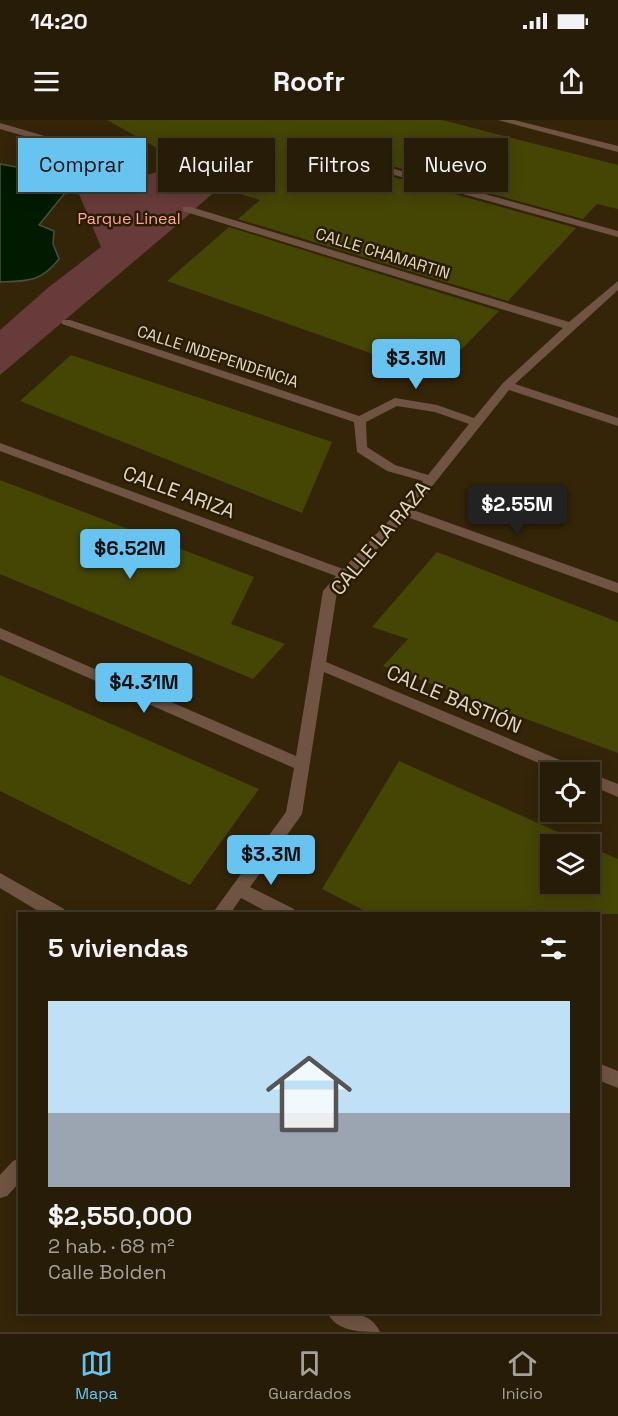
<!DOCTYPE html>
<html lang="es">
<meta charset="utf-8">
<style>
body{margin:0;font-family:"Space Grotesk",sans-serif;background:#2f2511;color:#f1f3f6;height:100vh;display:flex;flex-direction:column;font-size:22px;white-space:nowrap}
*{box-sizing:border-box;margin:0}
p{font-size:20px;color:#a4a19b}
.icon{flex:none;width:33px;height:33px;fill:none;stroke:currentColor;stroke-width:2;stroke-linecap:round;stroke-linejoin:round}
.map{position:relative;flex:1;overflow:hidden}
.sheet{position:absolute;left:18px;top:792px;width:582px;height:402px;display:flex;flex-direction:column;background:#271c07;border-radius:0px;box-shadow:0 3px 15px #0003,0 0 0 2px #433a28}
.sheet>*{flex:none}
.guide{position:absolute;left:18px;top:18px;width:582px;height:54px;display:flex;gap:12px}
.tools{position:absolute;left:540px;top:642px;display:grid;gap:12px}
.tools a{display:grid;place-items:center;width:60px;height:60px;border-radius:0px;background:#271c07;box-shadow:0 3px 15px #0003,0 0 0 2px #433a28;font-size:30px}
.price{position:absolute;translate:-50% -51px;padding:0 14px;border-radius:6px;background:#67c4f0;color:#111;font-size:20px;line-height:39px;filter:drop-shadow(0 2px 3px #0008)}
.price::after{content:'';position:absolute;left:50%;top:36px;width:18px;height:14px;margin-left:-9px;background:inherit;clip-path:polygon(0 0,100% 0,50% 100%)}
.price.selected{background:#222;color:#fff}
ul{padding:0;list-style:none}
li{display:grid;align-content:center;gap:12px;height:318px;padding:0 30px}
li span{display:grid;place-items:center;height:186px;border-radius:0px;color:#555}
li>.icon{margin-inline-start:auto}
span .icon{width:108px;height:108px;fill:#fffc;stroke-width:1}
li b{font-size:26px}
h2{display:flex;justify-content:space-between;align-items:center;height:72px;padding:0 30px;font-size:26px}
.pill{padding:0 21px;border-radius:0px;background:#271c07;box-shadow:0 3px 15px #0003,0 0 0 2px #433a28;font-size:21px;line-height:54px}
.pill.selected{background:#67c4f0;color:#111}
.status{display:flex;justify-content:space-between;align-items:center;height:42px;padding:0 30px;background:#271c07;direction:ltr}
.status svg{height:16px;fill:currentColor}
header{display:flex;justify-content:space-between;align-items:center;height:78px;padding:0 30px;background:#271c07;font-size:27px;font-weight:600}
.tab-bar{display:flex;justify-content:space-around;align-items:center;height:84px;border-top:2px solid #433a28;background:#271c07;font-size:16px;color:#a4a19b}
.tab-bar a{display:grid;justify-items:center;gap:3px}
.tab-bar .selected{color:#67c4f0}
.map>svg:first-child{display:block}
.green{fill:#673b3a}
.water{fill:#021a00;stroke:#45533c;stroke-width:1.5}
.building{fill:#454604}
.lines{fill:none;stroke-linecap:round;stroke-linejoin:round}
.minor{fill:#705443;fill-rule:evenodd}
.labels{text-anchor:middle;stroke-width:5;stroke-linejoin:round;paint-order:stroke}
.far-park-label{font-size:16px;fill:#ffa6a4;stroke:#2a1c01}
.far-street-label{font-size:16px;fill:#e0d7c7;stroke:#2a1c01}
.street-label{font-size:20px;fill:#e0d7c7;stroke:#2a1c01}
</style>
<div class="status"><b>14:20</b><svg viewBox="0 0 49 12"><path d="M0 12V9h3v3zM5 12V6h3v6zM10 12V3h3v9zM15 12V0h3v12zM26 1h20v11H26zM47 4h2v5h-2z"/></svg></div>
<header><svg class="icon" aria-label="menu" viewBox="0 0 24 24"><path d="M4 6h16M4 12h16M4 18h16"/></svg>Roofr<svg class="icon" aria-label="share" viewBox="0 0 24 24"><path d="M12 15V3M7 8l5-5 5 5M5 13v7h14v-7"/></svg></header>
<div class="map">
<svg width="618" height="1212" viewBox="0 0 618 1212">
<rect width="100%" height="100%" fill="#342509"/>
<path class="green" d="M291,4L177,105L0,255V210L49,167L101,127L79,74L189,43Z"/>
<path class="water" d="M0,44L77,58L39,105L54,111L53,124L59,139C41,162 28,161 0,162Z"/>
<path class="building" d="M107,0H442L618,45V89L597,84L583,99L330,29L324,31L325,38L576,108L508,181L238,99L260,80L237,73Z
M229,107L499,191L435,256L167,161Z
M71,235L332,322L302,393L20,281Z
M0,360L254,457L231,504L285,524L253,559L0,454Z
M437,432L618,502V633L383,546L408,519L372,507Z
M0,555L259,669L190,765L0,671Z
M399,641L585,724H550V764H590V727L618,739V794H371L322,769Z"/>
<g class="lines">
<path class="minor" d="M498,0H514L618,26V32Z
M0,3L103,33L105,35L97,37L0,9Z
M329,31L618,111V117L326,36V32Z
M183,87H191L569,202L618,161V170L515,264L618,298V306L509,270L413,390L618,463V473L407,397L337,472L326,542L579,648L582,652H560L324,552L302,694L250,767L294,789L296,794H271L241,778L230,794H212L286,692L294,648L0,519V508L296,636L323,471L336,456L0,331V323L343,449L400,389L423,361L387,351L357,332L354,302L62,204V200H70L359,296L395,278L437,285L474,298L503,263L563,208L183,91ZM397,286L435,292L469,304L428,355L395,345L367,327L366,302Z
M590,653L618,664V677L590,665Z
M0,753L64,789L66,794H43L0,768Z
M598,943L618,951V968L598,960Z
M20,1038V1062L7,1076L0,1078V1055L13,1041Z
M327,1192C346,1192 371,1191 380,1212C361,1212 336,1212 327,1192Z"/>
</g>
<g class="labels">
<g class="far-park-label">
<text x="129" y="104">Parque Lineal</text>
</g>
<g class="far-street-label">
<text transform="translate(383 133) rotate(17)" y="6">CALLE CHAMARTIN</text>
<text transform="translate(218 236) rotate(18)" y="6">CALLE INDEPENDENCIA</text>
</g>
<g class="street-label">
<text transform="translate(179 372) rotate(20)" y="7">CALLE ARIZA</text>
<text transform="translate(380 418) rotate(-50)" y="7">CALLE LA RAZA</text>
<text transform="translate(454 579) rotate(23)" y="7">CALLE BASTIÓN</text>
</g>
</g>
</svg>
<div class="tools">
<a><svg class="icon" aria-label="locate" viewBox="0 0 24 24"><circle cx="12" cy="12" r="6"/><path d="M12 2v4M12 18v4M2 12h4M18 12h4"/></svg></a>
<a><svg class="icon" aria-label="layers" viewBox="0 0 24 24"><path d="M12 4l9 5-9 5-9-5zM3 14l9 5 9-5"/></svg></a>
</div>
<b class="price" style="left:416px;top:270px">$3.3M</b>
<b class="price selected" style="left:517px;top:416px">$2.55M</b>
<b class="price" style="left:130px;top:460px">$6.52M</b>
<b class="price" style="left:144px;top:594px">$4.31M</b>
<b class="price" style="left:271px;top:766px">$3.3M</b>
<div class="guide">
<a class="pill selected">Comprar</a>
<a class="pill">Alquilar</a>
<a class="pill">Filtros</a>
<a class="pill">Nuevo</a>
</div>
<section class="sheet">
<h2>5 viviendas<svg class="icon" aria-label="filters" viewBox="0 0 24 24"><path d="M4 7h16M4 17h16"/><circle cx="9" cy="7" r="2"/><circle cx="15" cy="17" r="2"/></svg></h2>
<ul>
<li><span style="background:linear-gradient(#bfe0f5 60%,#9aa5b1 0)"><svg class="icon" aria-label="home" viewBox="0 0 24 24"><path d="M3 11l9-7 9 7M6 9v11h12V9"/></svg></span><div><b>$2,550,000</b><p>2 hab. · 68 m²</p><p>Calle Bolden</p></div></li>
</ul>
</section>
</div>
<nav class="tab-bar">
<a class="selected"><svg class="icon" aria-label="map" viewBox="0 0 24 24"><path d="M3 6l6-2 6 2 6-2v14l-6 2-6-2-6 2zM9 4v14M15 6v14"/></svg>Mapa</a>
<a><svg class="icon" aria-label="saved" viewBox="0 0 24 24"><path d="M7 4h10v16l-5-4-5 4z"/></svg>Guardados</a>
<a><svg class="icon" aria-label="home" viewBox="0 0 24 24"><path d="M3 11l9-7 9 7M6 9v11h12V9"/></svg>Inicio</a>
</nav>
